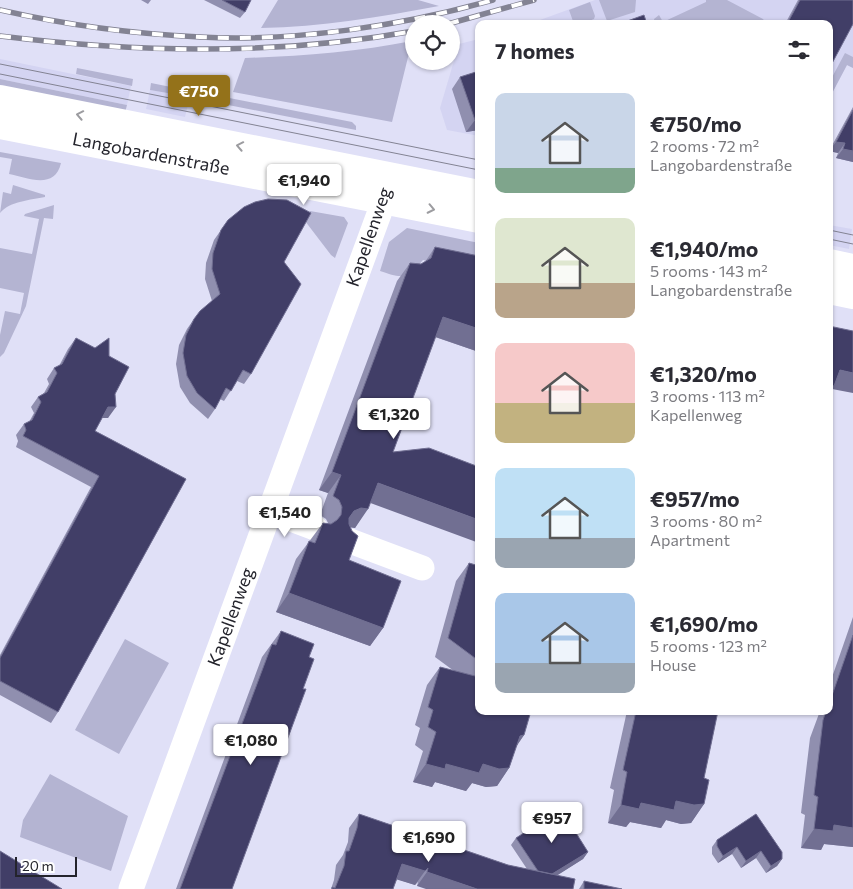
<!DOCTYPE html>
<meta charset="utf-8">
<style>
body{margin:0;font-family:Commissioner,sans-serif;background:#f2f2f3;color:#2b2b33;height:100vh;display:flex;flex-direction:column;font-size:19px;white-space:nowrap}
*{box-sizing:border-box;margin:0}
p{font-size:16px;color:#7c7c81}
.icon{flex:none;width:28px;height:28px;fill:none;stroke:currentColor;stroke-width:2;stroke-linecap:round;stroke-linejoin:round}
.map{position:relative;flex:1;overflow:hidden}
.sheet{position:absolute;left:475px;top:20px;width:358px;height:695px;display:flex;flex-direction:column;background:#fff;border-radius:10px;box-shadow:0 1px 4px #0004}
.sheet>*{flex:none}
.tools{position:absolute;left:405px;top:15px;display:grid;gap:10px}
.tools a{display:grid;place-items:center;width:55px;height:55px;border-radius:50%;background:#fff;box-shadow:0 1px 4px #0004;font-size:25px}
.scale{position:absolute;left:15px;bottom:12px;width:62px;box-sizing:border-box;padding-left:5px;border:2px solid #24242c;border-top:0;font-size:14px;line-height:18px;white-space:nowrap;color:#24242c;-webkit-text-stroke:4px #fff;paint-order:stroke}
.price{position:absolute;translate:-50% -42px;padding:0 11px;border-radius:5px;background:#fff;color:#222;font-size:16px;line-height:32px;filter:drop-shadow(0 1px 2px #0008)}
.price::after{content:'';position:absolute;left:50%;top:30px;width:15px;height:11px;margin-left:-8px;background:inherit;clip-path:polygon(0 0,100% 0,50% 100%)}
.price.selected{background:#94721a;color:#fff}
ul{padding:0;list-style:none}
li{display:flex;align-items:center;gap:15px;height:125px;padding:0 20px}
li span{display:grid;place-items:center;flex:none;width:140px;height:100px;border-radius:10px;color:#555}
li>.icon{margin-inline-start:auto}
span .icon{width:60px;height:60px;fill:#fffc;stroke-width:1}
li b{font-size:21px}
h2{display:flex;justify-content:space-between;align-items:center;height:60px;padding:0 20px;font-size:21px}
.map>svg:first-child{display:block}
.built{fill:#d4d4f2}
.green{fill:#b4b4d2}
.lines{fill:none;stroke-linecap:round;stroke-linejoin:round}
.minor{stroke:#fff;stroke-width:25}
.tertiary{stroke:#fff;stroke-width:28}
.tram{stroke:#838393;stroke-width:1}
.rail-casing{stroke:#838393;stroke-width:5.5}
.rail{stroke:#fff;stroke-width:4;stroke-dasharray:11;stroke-linecap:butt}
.wall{fill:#908faf}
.shaded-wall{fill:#716f92}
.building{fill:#413e67;stroke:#716f92}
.oneway{stroke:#9c9ca0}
.labels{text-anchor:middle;stroke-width:5;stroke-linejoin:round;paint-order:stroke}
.street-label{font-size:18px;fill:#24242c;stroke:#fff}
</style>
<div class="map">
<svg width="853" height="889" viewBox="0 0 853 889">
<rect width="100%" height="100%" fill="#e0e0f7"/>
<path class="built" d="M595,0H853V68L847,65L829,99V24H529Z
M479,39V136L447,130L440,108L459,44Z
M0,59L131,86L127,105L0,79Z
M150,90L190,97L185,117L146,109Z
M829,225L852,229L849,249L829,245Z"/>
<path class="green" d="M278,0H418L439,6C380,17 321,27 261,28Z
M599,0H636L635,12L607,21Z
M706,0H727L763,19L765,22L764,24H655L654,19L659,15L663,22L706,2Z
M590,2L595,16L594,19L581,24H574L569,10Z
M412,41L392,122L233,92L245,58C301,56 357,52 412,41Z
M845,53L853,57V68L847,65L829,99V83Z
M77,68L133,79L132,86L76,74Z
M0,79L127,105L125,113L0,92Z
M151,83L191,91L190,97L150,90Z
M209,94L352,122L356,126V130L208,101Z
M0,152L61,163C55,190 28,178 9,174L12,159L0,157Z
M13,185L45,195V197C31,200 10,201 0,213L3,192L11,194Z
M54,205L53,219L44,218L26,306L4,353L0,357V335L5,311L20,314L24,293L0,288V248L32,254L39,219L24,216L25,214Z
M310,211L344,217L348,223L335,258L331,255L305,221Z
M407,228L479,243V273L423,260C407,279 403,279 380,271L389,242Z
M125,639L169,663L119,754L75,730Z
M50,774L128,816L111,871L20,837L23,820Z"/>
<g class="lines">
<path class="minor" d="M270,511L315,528
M350,541L422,568
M131,889L379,214L389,181"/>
<path class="tertiary" d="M0,99L479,194
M0,125L479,219
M829,263L853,268
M829,290L853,295"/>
<path class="tram" d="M0,64L479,160
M0,74L479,170
M829,230L853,235
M829,239L853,244"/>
<g class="rail-casing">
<path id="rail" d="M0,10C66,25 132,34 200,37C295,42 401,26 493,0
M448,24L534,0
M0,36C138,53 277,56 414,31"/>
</g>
<use href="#rail" class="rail"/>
</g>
<path class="wall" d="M141,0H151L148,4Z
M204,0H251L245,12L240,18Z
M798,0H853L829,24H785Z
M479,71V130L466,132L452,89L460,77Z
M853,107V162L836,158L838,153L829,151Z
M228,220L284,262L251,374L244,384L237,381L224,401L220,399L215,409L208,419L190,403L180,387L176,364L179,345L187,329L194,319L212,301L205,279L206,263L214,240Z
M435,247L479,256V352L435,337L370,503L355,528L350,527L349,560L383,628L370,646L276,612L296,559L323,523H328L326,519L320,515L328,493L319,490L397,281L410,263L421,264L425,262Z
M76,338L109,356L115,394L108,418H102L95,431L186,479L58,712L51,723L0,695V655L91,487L16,447L18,441L16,435L24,424L29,422L34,413L31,407L38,397L44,393L49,384L47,379L54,368L59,366L68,349Z
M479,559V711L524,735L516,747L509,768L497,786L486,787L472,783L466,791L435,782L432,787L413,782L423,751L415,745L420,728L415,725L427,685L440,667L454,671L435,657L456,581L469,563L477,565Z
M853,617V847L824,844L821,850L801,848L805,815L801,813L810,738L820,711H829V686Z
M281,631L309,657L232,889H176L262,657Z
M627,711H718L704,778V804L691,823L681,824L666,820L661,828L630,822L626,827L608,823L614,790L610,788Z
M359,814L508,865L527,869L511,845L516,838L588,852L583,859L557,875L417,886L418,882L415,885L397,879L393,889H331L334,880L336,865L343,855L348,842L349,828Z
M756,814L782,859L777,866L766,873L756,858L741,868L732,854L718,863L712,854V847L717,840Z
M584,881V889H579Z"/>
<path class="shaded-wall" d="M479,119V130L466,132L475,120Z
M836,142L845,143L838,153L829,151Z
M843,149L853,151V162L836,158Z
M443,317L479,329V352L430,335Z
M840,370L853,373V393L832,389L829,394V385Z
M108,407H116L108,418H101Z
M332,472L341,475L328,493L319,490Z
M378,483L479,520V543L365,501Z
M361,508L368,509L355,528L348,527L341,530L354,511Z
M289,593L383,628L370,646L276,612Z
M524,735L511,754L520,736Z
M426,764H483L509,768L497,786L486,787L472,783L466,791L435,782L432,787L413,782Z
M676,801L704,804L691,823L681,824L666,820L661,828L630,822L626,827L608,823L621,805Z
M834,825L853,828V847L824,844L821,850L801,848L814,829Z
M737,847L732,854L718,863L723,856Z
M761,851L756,858L741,868L746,861Z
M588,852L583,859L539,887L544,879Z
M782,859L777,866L766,873L771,866Z
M402,864L425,871L415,885L392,878Z
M427,872L477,889H426L417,886Z"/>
<path class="building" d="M222,0H251L245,12Z
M800,0H853V24L829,69V24H787Z
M644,15L647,24H619Z
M479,71V119L475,120L460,77Z
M853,110V151L843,149L845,143L836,142Z
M268,199L287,200L311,213L284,262L301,284L251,374L243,370L231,391L226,388L215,409L197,393L187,376L183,353L186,335L194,319L200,311L220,294L212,269L213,253L221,230L228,220L244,207L255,202Z
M435,247L479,256V329L443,317L393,452L429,448L479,467V520L378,483L368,509L361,508L354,511L349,518V524L352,531L358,536L349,560L401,581L383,628L289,593L309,541L315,543L323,523L331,524L337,520L341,515L342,507L339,500L333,496L341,475L332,472L410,263L421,264L431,258Z
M829,326L853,331V373L840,370L834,386L829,385Z
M76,338L95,348L109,338V356L129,367L115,394L116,407H108L95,431L186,479L58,712L0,681V658L99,476L23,436L26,430L24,424L32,420L41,402L38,397L47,392L57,373L54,368L62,364Z
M469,563L479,566V661L448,638Z
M281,631L314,644L309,657L314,659L303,689H306L232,889H180L272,644L276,645Z
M853,635V828L834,825L833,831L814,829L818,797L814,795L823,720L826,711H829V704Z
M440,667L479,677V711H531L524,735L520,736L509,768L499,769L483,764L479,773L446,764L445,769L426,764L436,732L428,727L433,710L428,707Z
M636,711H718L704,778L709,780L704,804L694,805L676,801L674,810L641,803L639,809L621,805L627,772L623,770Z
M561,809L588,852L552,874L538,871L516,838Z
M359,814L508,865L575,879L573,889H477L427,872L428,868L425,871L402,864L393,889H332V887L335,888L344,866L346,851H349L357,828Z
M756,814L782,852V859L771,866L761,851L746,861L737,847L723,856L717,846V840Z
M0,851L62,889H0Z
M584,881L622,889H584Z"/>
<defs><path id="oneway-chevron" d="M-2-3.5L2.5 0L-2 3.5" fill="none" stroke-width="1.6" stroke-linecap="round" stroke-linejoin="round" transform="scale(1.25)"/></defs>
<g class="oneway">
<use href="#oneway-chevron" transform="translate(80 115) rotate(-169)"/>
<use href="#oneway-chevron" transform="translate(240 146) rotate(-169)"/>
<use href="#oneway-chevron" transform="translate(431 209) rotate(12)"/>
</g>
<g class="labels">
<g class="street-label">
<text transform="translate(151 154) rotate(11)" y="6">Langobardenstraße</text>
<text transform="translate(369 237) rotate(-71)" y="6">Kapellenweg</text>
<text transform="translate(231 617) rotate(-70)" y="6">Kapellenweg</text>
</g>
</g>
</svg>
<div class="tools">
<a><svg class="icon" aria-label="locate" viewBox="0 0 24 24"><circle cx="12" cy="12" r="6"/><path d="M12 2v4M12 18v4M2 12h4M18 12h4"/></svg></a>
</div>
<div class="scale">20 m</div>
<b class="price selected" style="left:199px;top:117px">€750</b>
<b class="price" style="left:304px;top:206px">€1,940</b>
<b class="price" style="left:394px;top:440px">€1,320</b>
<b class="price" style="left:285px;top:538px">€1,540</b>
<b class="price" style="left:251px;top:766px">€1,080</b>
<b class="price" style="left:552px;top:844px">€957</b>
<b class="price" style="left:429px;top:863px">€1,690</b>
<section class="sheet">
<h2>7 homes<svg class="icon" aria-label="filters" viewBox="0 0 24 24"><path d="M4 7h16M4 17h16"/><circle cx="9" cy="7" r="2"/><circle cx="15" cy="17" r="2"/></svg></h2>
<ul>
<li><span style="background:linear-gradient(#c9d6e8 75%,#7fa58c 0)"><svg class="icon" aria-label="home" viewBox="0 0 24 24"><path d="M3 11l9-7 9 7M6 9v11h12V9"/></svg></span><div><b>€750/mo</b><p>2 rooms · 72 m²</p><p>Langobardenstraße</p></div></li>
<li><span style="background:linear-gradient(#dfe7d0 65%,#b9a48a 0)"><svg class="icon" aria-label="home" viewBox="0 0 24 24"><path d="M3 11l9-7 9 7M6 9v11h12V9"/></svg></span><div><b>€1,940/mo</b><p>5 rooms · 143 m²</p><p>Langobardenstraße</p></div></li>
<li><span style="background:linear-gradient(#f6c9c9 60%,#c2b280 0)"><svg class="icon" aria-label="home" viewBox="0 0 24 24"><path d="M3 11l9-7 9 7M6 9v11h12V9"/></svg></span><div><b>€1,320/mo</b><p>3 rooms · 113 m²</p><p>Kapellenweg</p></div></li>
<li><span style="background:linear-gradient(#bfe0f5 70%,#9aa5b1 0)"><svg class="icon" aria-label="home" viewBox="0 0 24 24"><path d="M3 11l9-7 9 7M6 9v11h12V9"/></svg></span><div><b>€957/mo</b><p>3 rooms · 80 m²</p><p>Apartment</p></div></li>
<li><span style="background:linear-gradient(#a9c7e8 70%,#9aa5b1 0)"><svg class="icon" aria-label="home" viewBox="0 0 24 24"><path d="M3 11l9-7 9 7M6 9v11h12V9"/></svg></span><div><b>€1,690/mo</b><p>5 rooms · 123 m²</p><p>House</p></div></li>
</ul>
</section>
</div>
